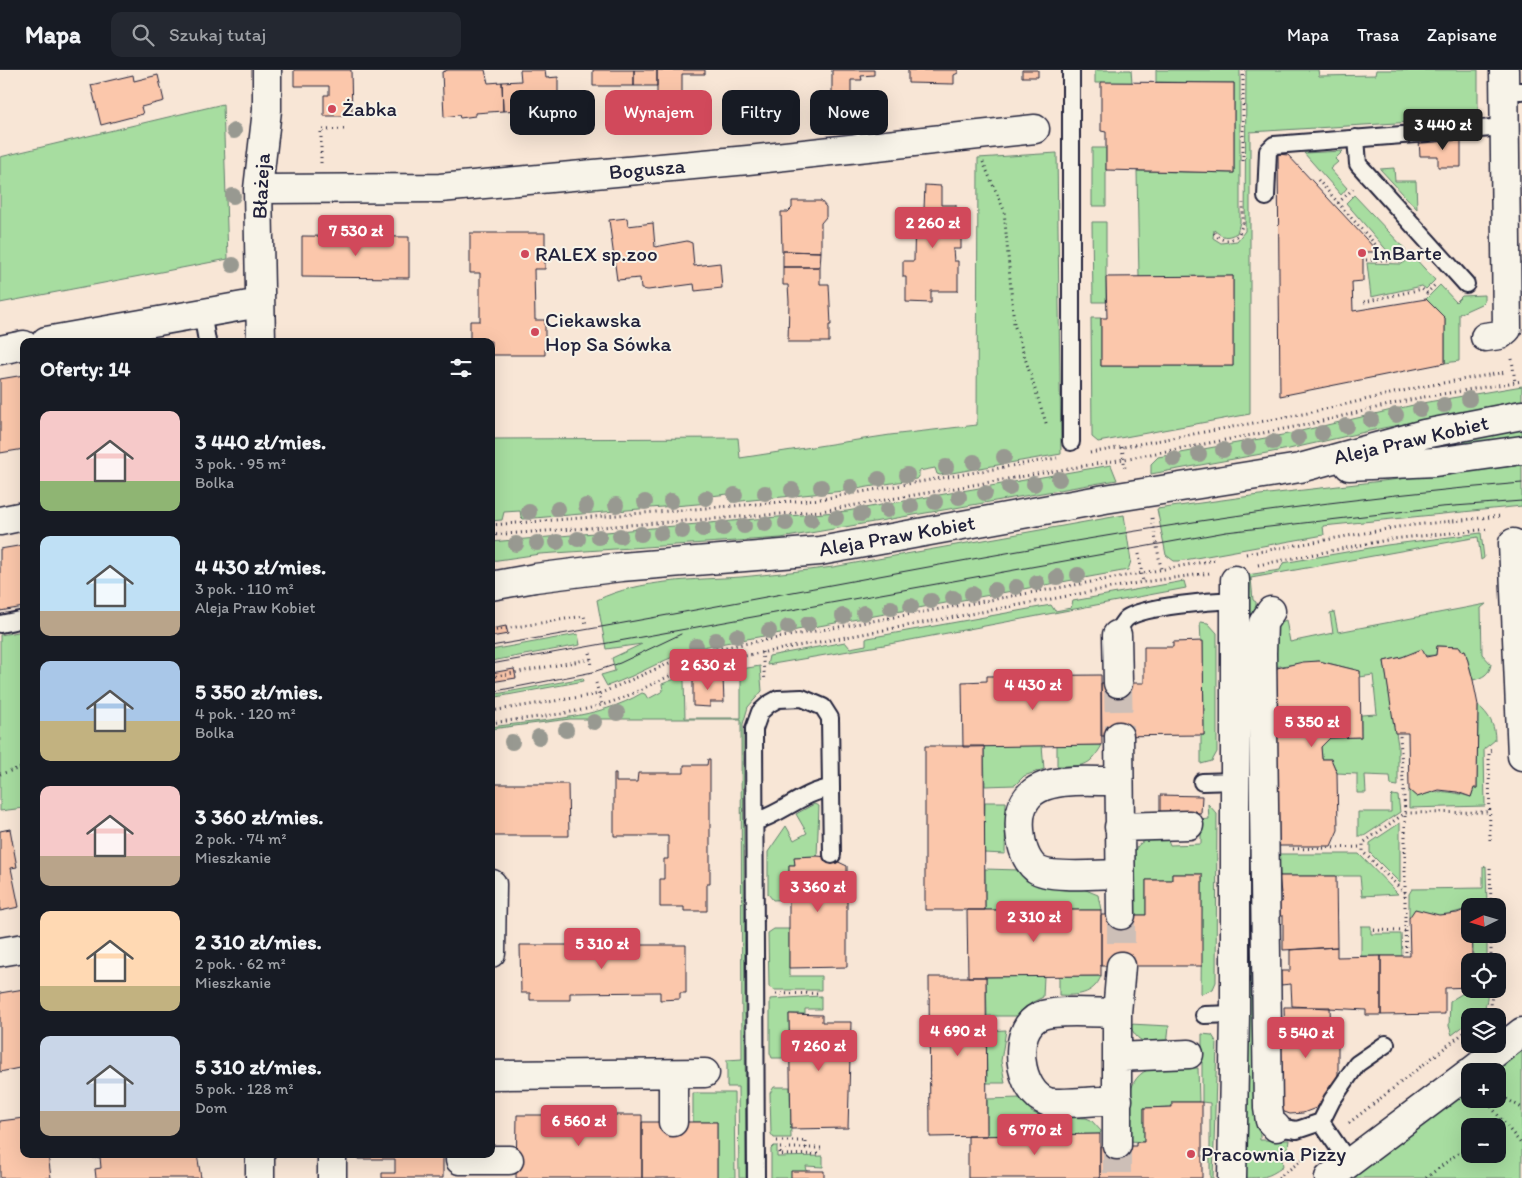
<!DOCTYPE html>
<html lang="pl">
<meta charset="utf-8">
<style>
body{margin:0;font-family:Itim,sans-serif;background:#242831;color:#f1f3f6;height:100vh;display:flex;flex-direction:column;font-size:19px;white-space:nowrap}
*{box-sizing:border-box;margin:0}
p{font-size:16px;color:#9ea1a6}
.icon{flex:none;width:28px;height:28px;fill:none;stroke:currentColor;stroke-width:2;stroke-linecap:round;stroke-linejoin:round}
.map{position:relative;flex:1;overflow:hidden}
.side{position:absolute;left:20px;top:268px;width:475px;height:820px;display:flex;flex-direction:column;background:#171b24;border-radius:10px;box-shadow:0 5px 20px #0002}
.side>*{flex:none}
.banner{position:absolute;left:510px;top:20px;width:475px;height:45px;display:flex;gap:10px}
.needle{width:32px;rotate:265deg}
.controls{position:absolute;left:1461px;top:828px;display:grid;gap:10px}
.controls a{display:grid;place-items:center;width:45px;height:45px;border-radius:10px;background:#171b24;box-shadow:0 5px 20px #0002;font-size:25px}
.price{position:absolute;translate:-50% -42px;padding:0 11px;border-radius:5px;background:#d1495b;color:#fff;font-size:16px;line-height:32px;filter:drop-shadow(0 1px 2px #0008)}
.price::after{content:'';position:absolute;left:50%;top:30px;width:15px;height:11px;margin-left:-8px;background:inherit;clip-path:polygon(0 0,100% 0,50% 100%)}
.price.current{background:#222;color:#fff}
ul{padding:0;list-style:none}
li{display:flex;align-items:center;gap:15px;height:125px;padding:0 20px}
li span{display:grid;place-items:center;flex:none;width:140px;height:100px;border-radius:10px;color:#555}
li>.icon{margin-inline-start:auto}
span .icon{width:60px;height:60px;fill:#fffc;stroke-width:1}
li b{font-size:21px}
h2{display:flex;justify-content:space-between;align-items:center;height:60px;padding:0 20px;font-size:21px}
.pill{padding:0 18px;border-radius:10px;background:#171b24;box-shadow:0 5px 20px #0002;font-size:18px;line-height:45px}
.pill.current{background:#d1495b;color:#fff}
header{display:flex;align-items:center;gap:30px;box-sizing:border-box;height:70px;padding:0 25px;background:#171b24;border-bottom:1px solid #363941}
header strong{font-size:24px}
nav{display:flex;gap:28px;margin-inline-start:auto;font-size:18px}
.search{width:350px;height:45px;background:#242831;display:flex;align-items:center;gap:12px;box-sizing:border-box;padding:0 18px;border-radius:10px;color:#9ea1a6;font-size:19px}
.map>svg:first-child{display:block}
.green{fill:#a7dda0;stroke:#64806e;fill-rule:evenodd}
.building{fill:#fbc7ab;stroke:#22223b}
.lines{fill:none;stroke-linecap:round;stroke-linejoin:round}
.street-tunnel{stroke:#cdbfb7;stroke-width:28;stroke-dasharray:28 14;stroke-linecap:butt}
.lane-casing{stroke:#22223b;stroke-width:20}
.street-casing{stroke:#22223b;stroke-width:31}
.path{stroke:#22223b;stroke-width:3;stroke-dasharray:1 4;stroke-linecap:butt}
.lane{stroke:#f7f3e8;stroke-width:16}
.street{stroke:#f7f3e8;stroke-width:28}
.tram{stroke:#22223b;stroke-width:1}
.tree{fill:#989991}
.poi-dot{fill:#d1495b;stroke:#f7f3e8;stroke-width:2}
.labels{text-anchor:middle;stroke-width:4;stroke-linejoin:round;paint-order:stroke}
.poi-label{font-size:21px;fill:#22223b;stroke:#f7f3e8;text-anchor:start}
.street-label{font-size:21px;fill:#22223b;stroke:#f7f3e8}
</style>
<header>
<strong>Mapa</strong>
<div class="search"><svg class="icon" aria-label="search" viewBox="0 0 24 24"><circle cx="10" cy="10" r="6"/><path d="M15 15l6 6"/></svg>Szukaj tutaj</div>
<nav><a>Mapa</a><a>Trasa</a><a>Zapisane</a></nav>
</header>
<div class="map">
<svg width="1522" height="1108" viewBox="0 0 1522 1108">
<rect width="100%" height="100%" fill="#f8e6d6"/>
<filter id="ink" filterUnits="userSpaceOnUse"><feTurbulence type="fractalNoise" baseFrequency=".02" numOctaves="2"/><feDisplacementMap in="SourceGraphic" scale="10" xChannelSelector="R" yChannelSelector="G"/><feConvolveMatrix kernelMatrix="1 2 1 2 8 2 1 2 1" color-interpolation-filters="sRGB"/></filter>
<g filter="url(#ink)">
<path class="green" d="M1095,0H1131L1132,13H1095Z
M1156,0H1240V152L1237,163C1226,169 1222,167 1214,160L1213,168L1221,173L1237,171L1245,161L1246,0H1318L1319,6L1375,5L1376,0H1478V48L1250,62V344L1098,372L1092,367V363L1091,248H1101V296H1233V206L1139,207L1137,101L1234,103V13L1156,12Z
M223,34L228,189L0,233V87Z
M1092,78H1106V136H1092Z
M1343,81L1335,89L1338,92L1330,99L1347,118L1341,125L1304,83Z
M1057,83L1061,384L940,405L937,404L935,398L919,401V407L916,409L844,421L731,432L728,424L711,426L709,433L523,449L521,447L520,441L504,442L502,450L491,451V369L738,368L740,388L890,365L977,355L978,88Z
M1394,98L1395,111H1416L1417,139L1380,99Z
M1354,125L1406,180L1401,185L1390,184L1346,133Z
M1092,152H1106V232H1093Z
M1412,185L1435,210L1426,219L1422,216L1371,227L1367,193L1402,194Z
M1440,215L1456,232L1462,226L1484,225V231L1481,234L1459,244V291L1445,293V248L1426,229Z
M1522,316V332L1383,358L1289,379L1151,404V394L1158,387L1288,364L1422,333Z
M1522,359V367L1464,374L1463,370Z
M1111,395L1117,410L781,468L540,484L491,491V472L847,441Z
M1522,395V436L1323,456L1324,465L1179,491H1174L1166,485L1157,439L1251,426Z
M1124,445L1131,491L1128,500L703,577C668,585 640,605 607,616L601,605L615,601L612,588L642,574L606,579L597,530C641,509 694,510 741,507C772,504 802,501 833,497Z
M1481,463L1484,488L1481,490L1478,467L1251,508L1253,530L1256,532L1260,1070H1289L1288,1078L1281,1079L1283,1097C1267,1108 1263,1108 1244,1108L1247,505L1280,500L1283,493L1387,475Z
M1184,511L1186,518L884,575L767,595L769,586L845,572L850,578L866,575V569L868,568L1051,535L1055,541L1071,538L1073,531Z
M1486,534L1481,538L1482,584L1491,594C1490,604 1482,608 1473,610L1465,580L1462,581L1460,577L1437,576L1436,585L1402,587L1384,591L1398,675V716L1391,715L1390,706L1365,705L1366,723H1357V704L1337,703L1331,689H1322L1321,677L1330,668L1361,667V645L1377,644L1373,605L1360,607V601L1319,591L1273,597L1268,569L1279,553L1286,550L1290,572L1333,563L1330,543L1334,542L1338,562Z
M1200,552L1208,553L1217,563V682L1212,691L1201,694V665H1204L1203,572H1201Z
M24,561V738L0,741V565Z
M578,564L580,575L491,591V580Z
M760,596L762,621L748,637L743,654L746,1108H739L738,1017H727V990L742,989L741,649H570L491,659V657C540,650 599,649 642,623L645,624L648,629L663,621L662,614L680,607L684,611L685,648H741V599Z
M583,608L584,611L491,628V625Z
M1478,635C1489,645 1495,654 1495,670L1484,679L1485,736L1409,738V720L1417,727C1437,719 1450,721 1471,727L1474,718H1477Z
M1042,675L1044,699L1024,706L1015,715L985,716L984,676Z
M1057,675H1102C1089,698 1083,696 1057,696Z
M1393,725L1398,726L1400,742L1364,766H1358V742H1391V727Z
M985,732H1006L1005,784L984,783Z
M814,734L819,736L817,786L795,787V795H789V829L773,830L768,824V782L786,756L794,770L807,763L796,744Z
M1208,734L1217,744L1216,912L1213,919L1201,924L1202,804H1172V810H1146V845H1130C1130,827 1126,783 1141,773C1149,767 1160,769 1168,770L1170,775L1201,774V750L1209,749Z
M1400,753V813L1370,783V773Z
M1279,784H1359L1398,824L1362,826L1360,806H1280Z
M1486,796L1487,836H1470V845L1467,839L1446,845L1409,848V824L1412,819L1483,818V797Z
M985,799L1019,800L1043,815L1052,818H1081L1098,825L1101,840H985Z
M1361,856H1371V864H1401L1402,886H1361Z
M774,859H789V906H821V920H774L769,917L768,863Z
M1473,864H1487V891H1473Z
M1044,906L1043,927L1031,933L1017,946H987L986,907Z
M1059,906H1101C1094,925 1076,926 1059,925Z
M1470,919H1487C1488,931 1486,946 1470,946V951L1452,965L1449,956L1450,931Z
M821,926V939H805V944H789L790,988H772L770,983V929Z
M1130,954L1169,956L1167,975C1149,974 1136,974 1130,954Z
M1006,960L1001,991L1005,1013H987L986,961Z
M1202,964L1212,965L1217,973L1213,1108H1210V1033L1202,1032Z
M1522,976V1108H1348L1470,1015V1029H1498V1001H1488ZM1470,1056H1498V1084H1470Z
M1154,998H1198L1199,1032H1172V1037L1144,1038V1072L1130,1071C1130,1045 1121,1005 1154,998Z
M774,1017H790L791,1068H774L771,1064L770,1023Z
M693,1023H734L735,1108H717V1052H693Z
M1020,1028L1032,1039L1031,1042L1051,1050H1057V1047L1086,1048L1091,1050L1101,1061L1100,1064L987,1066V1029Z
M774,1076H777V1087L823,1086V1097L806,1096L807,1101L791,1108H771V1079Z"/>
<path class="building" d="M294,0H351L352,46H324V25H329V16H294Z
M448,0H485L488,13L502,12L503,41L475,43V46L460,48L459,45L444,47L442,2Z
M520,0H545L546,8L558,7V38L532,42L531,40H521L503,41L502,12L521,11Z
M593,0H634V16H593Z
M634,0H657V16H634Z
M657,0H705V4H682V25H657Z
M832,0H874V5L861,6L862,10H851V26H832Z
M908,0H958V3L954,5V14L908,13Z
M1022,0H1038V7H1022Z
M133,5L134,11L158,5L164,31L141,37L143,44L101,55L91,15Z
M1101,12L1234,13V103L1106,100V62L1101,61Z
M1461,68V97H1438V86H1420L1419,70Z
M1278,84L1288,85L1378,182H1363V211L1352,212L1353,241L1426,229L1445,248V293L1280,326Z
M925,115L941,116V135H956V152H961V179H953L954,191H958V221H931V233L906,232V207H903V191H914L915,139H924Z
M792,131H821L826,137V147L821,153V182L782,181L781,142H788L792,138Z
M627,148L628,156L653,153L655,177L687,171L692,173L694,196L720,193L722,218L695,221L694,214L648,220L641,219L640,208L617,210L609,150Z
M470,163H545V199H534L535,250H545V285H491V271H470V251H480V203H470Z
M302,166L409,167V208L302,207Z
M783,181L821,182L820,197H783Z
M783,197H820V214H829L831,255H829V272H788L789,231L788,215H783Z
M1233,206V296H1101V248H1107L1106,207Z
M24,305V379L0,383V309Z
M24,475V537L0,541V479Z
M506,556L508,564L491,567V559Z
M1203,571L1204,665L1101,666V613H1144V577H1173V572Z
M1437,576L1460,577L1462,581L1465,580L1473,610L1478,635L1477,718H1474L1471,727L1457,722L1439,720L1417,727L1409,720L1408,663H1395L1384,591L1402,587L1422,579L1426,587L1436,585Z
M1319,591L1360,601L1361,667L1330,668L1321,677L1322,689H1331L1337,703L1338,760L1331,776H1277L1276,601L1277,598L1303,592Z
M514,599L516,608L491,612V603Z
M1101,605L1102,675L963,677L962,612L987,611V606Z
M695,606L723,607L724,632H710V637L693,636V609Z
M925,676H984L985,840H925Z
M708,689H710V814H707V841H684V837H660V809H664V789H668V766H614V703H616V712H637L638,703H684V695H707Z
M491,714H568L569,766H491Z
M1160,725L1202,726L1201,743L1160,742Z
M10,759L17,797L11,798L19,837L0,841V761Z
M817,786L828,787L847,796V897L789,898V795H795L794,787Z
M1172,804H1202V896H1101V845H1146V810H1172Z
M1279,806H1336L1337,877L1283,880V846H1275V832H1282Z
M1415,839L1439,845L1457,843L1467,839L1470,845V864H1473L1470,917L1445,918V944L1381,945V886H1410L1409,848Z
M967,840H1101V906L968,907Z
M520,875H686V923H680V929L660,930V922L570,923V930H530V923H521Z
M1337,877V887L1381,886V945H1366V940L1292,936L1291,914L1281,915L1280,901H1290V880Z
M929,907H986L987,1066L930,1067Z
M24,919V997L0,1002V923Z
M1284,937H1330L1331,965L1338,966V1014L1333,1013L1329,1024L1316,1038L1303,1043L1290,1044L1279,1040L1276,970H1285Z
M789,944L822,945V952H851L848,1058L791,1059Z
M1172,1032H1202V1108H1100V1076H1136V1072H1144V1038L1172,1037Z
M517,1045H642V1108H516Z
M24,1048V1084H48L51,1108H0V1051Z
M642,1052H717V1108H642Z
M1100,1064V1108H968V1066Z
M93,1084H197L201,1108H96L95,1099L101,1098L100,1087L93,1088Z
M358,1084H443V1108H382V1103H395V1089H358Z
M791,1101H824V1108H791Z"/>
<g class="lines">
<path class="street-tunnel" d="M1118,613L1119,666
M1121,845V896
M1117,1075V1108"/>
<g class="lane-casing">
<path id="lane" d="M1071,0V372
M1504,21H1522
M1356,68L1358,94L1466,214
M1266,127L1268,81L1274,75L1505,57
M202,243L207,271
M0,554L24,549
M1117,565C1119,559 1122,552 1127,548C1144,536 1213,531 1236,530
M1202,712L1236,711
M831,718L832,785
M754,752C782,744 803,722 831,718L830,648L823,637L802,628L778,629L769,634L760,642L754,659L756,1108
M1204,945L1235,944
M1321,1052L1332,1030L1357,994L1386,974
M1276,1057L1297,1060L1321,1052L1349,1093"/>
</g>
<g class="street-casing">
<path id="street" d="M258,119L440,118L748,90L1035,59
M1485,267L1500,265L1507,259L1504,0
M46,271L260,233
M261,271L258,119L267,40V0
M0,280L24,275
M1349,396L1435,392L1522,380
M0,451L24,446
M1513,473L1522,686
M491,516L535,508L621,497L820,481L1105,429L1300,398L1424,364L1522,345
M1271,541L1263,553L1262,583L1268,1038L1270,1051L1276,1057
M1117,565L1118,613
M1119,666L1121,845
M1118,711C1078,712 1015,701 1020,760C1021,774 1025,790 1036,799C1050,809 1101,804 1120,804
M1119,757L1189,755
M0,882L24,878
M491,883L492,814
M1117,943C1098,943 1055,939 1040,946C1010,959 1018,1023 1048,1032C1059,1035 1104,1030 1118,1030
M1117,987L1189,984
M1472,1001L1522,962
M491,1005L705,1003
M673,1052V1004
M1117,1075V943L1121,896
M260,1084V1108
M460,1090H509
M332,1108V1084
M1232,1108L1235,944V510
M1329,1108L1470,1002"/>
</g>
<path class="path" d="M1243,0V92
M983,92L1004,140L1014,254L1047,356
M321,93V60L346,59
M1318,110L1389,190
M1338,133L1353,119
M1214,163C1221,172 1231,172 1239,164L1243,153V133
M1366,190H1400L1407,183
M1364,232L1422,219L1427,223L1437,213
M1512,289L1515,312
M1122,377L1125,399
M1090,383L1308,343L1420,317L1506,302
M1152,448L1161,499
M491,455L821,429L1057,388
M491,465L821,441L1124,389L1305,355L1418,328L1522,311
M1139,484L1143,512
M1246,484L1404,456L1501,446
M1258,495L1392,469L1489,459
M491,561L584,546L586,554
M762,582L765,611
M590,583L592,596
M705,606L706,593
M491,607L591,589
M596,613L602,635
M491,641L599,624L683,587L715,579L1215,490
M491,653C528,648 566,645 602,635C638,625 668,602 706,593L1143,512L1210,503
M0,704L24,697
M1490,770L1489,682L1494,678
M1293,779L1362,777
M1490,798L1491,836
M1405,823L1363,782V773L1405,743L1490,742
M1374,860L1405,861V743L1400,666
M1405,861L1406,882
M1491,864V891
M776,924L820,923
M1489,944L1491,937L1492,919
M1486,946L1489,944L1492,946
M1498,1024L1522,1038
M1485,1029L1522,1075
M1349,1053L1470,958
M1492,1056L1501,1049
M777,1071H806V1078H821
M806,1078H780V1085L822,1084
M1278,1108L1315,1080
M1426,1108L1470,1074"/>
<use href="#lane" class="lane"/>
<use href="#street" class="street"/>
<path class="tram" d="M491,576C834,519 1175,440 1522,413
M491,594L1226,462L1441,437L1522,431
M491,622L593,602L620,593L681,564"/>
</g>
<g class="tree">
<circle cx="234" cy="61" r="8"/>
<circle cx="233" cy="126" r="8"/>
<circle cx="233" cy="195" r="8"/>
<circle cx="1469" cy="329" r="8"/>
<circle cx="1444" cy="335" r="8"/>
<circle cx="1420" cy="339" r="8"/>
<circle cx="1396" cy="345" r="8"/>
<circle cx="1371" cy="350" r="8"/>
<circle cx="1346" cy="356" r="8"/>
<circle cx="1322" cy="363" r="8"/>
<circle cx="1298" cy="368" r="8"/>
<circle cx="1273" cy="372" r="8"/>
<circle cx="1248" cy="377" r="8"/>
<circle cx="1223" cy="380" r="8"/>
<circle cx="1199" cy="384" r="8"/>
<circle cx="1004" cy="387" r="8"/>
<circle cx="1174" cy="389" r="8"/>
<circle cx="974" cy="392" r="8"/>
<circle cx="946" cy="397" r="8"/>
<circle cx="907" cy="405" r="8"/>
<circle cx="879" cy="409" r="8"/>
<circle cx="1059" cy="409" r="8"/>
<circle cx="1034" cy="414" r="8"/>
<circle cx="821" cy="417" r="8"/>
<circle cx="851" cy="417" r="8"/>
<circle cx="1009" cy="418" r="8"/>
<circle cx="792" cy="420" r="8"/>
<circle cx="765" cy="423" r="8"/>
<circle cx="985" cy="423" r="8"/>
<circle cx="735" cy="425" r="8"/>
<circle cx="959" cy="427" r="8"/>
<circle cx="706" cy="428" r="8"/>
<circle cx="671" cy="431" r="8"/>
<circle cx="645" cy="432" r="8"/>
<circle cx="935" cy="432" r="8"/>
<circle cx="616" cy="435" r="8"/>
<circle cx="586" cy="436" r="8"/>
<circle cx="911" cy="436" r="8"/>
<circle cx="558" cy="439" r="8"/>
<circle cx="887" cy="440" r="8"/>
<circle cx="529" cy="442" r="8"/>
<circle cx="861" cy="444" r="8"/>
<circle cx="836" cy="448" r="8"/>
<circle cx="811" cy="450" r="8"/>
<circle cx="786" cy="453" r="8"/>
<circle cx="765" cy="454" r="8"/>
<circle cx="744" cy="456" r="8"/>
<circle cx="723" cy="458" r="8"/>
<circle cx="703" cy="459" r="8"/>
<circle cx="682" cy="461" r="8"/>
<circle cx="661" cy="463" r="8"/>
<circle cx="641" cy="464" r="8"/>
<circle cx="620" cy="466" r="8"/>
<circle cx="599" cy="467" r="8"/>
<circle cx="578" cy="469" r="8"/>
<circle cx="557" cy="472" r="8"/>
<circle cx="537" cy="473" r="8"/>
<circle cx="516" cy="474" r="8"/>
<circle cx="1078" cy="505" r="8"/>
<circle cx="1057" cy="507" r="8"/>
<circle cx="1037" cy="513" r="8"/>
<circle cx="1016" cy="517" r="8"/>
<circle cx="995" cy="520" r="8"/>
<circle cx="972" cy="524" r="8"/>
<circle cx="953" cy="528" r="8"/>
<circle cx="931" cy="531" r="8"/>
<circle cx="911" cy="536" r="8"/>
<circle cx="891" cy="538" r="8"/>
<circle cx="864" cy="543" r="8"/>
<circle cx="843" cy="546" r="8"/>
<circle cx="808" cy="554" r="8"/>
<circle cx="788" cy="557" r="8"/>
<circle cx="769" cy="561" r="8"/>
<circle cx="737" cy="566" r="8"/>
<circle cx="716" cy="570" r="8"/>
<circle cx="696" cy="576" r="8"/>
<circle cx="617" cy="643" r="8"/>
<circle cx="594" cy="652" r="8"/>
<circle cx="566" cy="660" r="8"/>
<circle cx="539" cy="667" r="8"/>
<circle cx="512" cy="672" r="8"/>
</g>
</g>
<g class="poi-dot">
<circle cx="332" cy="39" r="5"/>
<circle cx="1362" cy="183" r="5"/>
<circle cx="525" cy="184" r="5"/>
<circle cx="535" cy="262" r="5"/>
<circle cx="1191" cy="1084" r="5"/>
</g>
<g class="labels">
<g class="poi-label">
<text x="342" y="46">Żabka</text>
<text x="1372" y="190">InBarte</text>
<text x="535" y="191">RALEX sp.zoo</text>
<text x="545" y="257">Ciekawska<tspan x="545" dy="24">Hop Sa Sówka</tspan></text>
<text x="1201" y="1091">Pracownia Pizzy</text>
</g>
<g class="street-label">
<text transform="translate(647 99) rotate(-5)" y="7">Bogusza</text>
<text transform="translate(261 116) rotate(-87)" y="7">Błażeja</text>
<text transform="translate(1411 370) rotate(-13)" y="7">Aleja Praw Kobiet</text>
<text transform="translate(897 466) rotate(-10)" y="7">Aleja Praw Kobiet</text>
</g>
</g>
</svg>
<div class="controls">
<a><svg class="needle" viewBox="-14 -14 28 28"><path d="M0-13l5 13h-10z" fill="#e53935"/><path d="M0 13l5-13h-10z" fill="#9ea1a6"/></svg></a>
<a><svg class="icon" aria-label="locate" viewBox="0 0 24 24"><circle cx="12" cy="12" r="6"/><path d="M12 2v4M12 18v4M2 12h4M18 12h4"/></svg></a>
<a><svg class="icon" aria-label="layers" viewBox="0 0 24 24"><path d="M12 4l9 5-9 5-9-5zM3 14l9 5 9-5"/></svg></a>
<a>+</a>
<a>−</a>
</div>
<b class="price current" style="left:1443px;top:81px">3 440 zł</b>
<b class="price" style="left:933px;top:179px">2 260 zł</b>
<b class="price" style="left:356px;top:187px">7 530 zł</b>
<b class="price" style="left:708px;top:621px">2 630 zł</b>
<b class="price" style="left:1033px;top:641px">4 430 zł</b>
<b class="price" style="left:1312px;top:678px">5 350 zł</b>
<b class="price" style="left:818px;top:843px">3 360 zł</b>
<b class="price" style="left:1034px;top:873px">2 310 zł</b>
<b class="price" style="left:602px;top:900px">5 310 zł</b>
<b class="price" style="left:958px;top:987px">4 690 zł</b>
<b class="price" style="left:1306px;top:989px">5 540 zł</b>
<b class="price" style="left:819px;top:1002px">7 260 zł</b>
<b class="price" style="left:579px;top:1077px">6 560 zł</b>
<b class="price" style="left:1035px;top:1086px">6 770 zł</b>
<div class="banner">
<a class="pill">Kupno</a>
<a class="pill current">Wynajem</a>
<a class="pill">Filtry</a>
<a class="pill">Nowe</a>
</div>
<section class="side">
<h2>Oferty: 14<svg class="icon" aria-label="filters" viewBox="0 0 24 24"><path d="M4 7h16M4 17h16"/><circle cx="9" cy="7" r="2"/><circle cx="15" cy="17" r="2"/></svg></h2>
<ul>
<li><span style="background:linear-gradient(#f6c9c9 70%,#8fb573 0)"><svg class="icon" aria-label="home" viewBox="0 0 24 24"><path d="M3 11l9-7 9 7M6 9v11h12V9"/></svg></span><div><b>3 440 zł/mies.</b><p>3 pok. · 95 m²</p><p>Bolka</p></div></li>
<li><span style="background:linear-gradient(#bfe0f5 75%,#b9a48a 0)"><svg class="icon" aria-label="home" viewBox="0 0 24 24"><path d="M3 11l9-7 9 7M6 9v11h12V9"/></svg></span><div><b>4 430 zł/mies.</b><p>3 pok. · 110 m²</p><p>Aleja Praw Kobiet</p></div></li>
<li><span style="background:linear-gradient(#a9c7e8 60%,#c2b280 0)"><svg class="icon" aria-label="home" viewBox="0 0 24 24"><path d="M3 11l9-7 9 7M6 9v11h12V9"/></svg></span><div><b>5 350 zł/mies.</b><p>4 pok. · 120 m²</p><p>Bolka</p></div></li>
<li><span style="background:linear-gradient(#f6c9c9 70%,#b9a48a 0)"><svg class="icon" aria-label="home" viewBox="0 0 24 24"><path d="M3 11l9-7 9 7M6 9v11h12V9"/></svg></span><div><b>3 360 zł/mies.</b><p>2 pok. · 74 m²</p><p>Mieszkanie</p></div></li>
<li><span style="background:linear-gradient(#ffd9b3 75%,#c2b280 0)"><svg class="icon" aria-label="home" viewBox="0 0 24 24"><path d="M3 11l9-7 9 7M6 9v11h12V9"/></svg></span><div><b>2 310 zł/mies.</b><p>2 pok. · 62 m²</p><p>Mieszkanie</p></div></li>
<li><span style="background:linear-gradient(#c9d6e8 75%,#b9a48a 0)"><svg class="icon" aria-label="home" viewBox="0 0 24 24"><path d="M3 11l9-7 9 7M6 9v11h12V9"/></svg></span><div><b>5 310 zł/mies.</b><p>5 pok. · 128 m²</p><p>Dom</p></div></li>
</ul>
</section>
</div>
